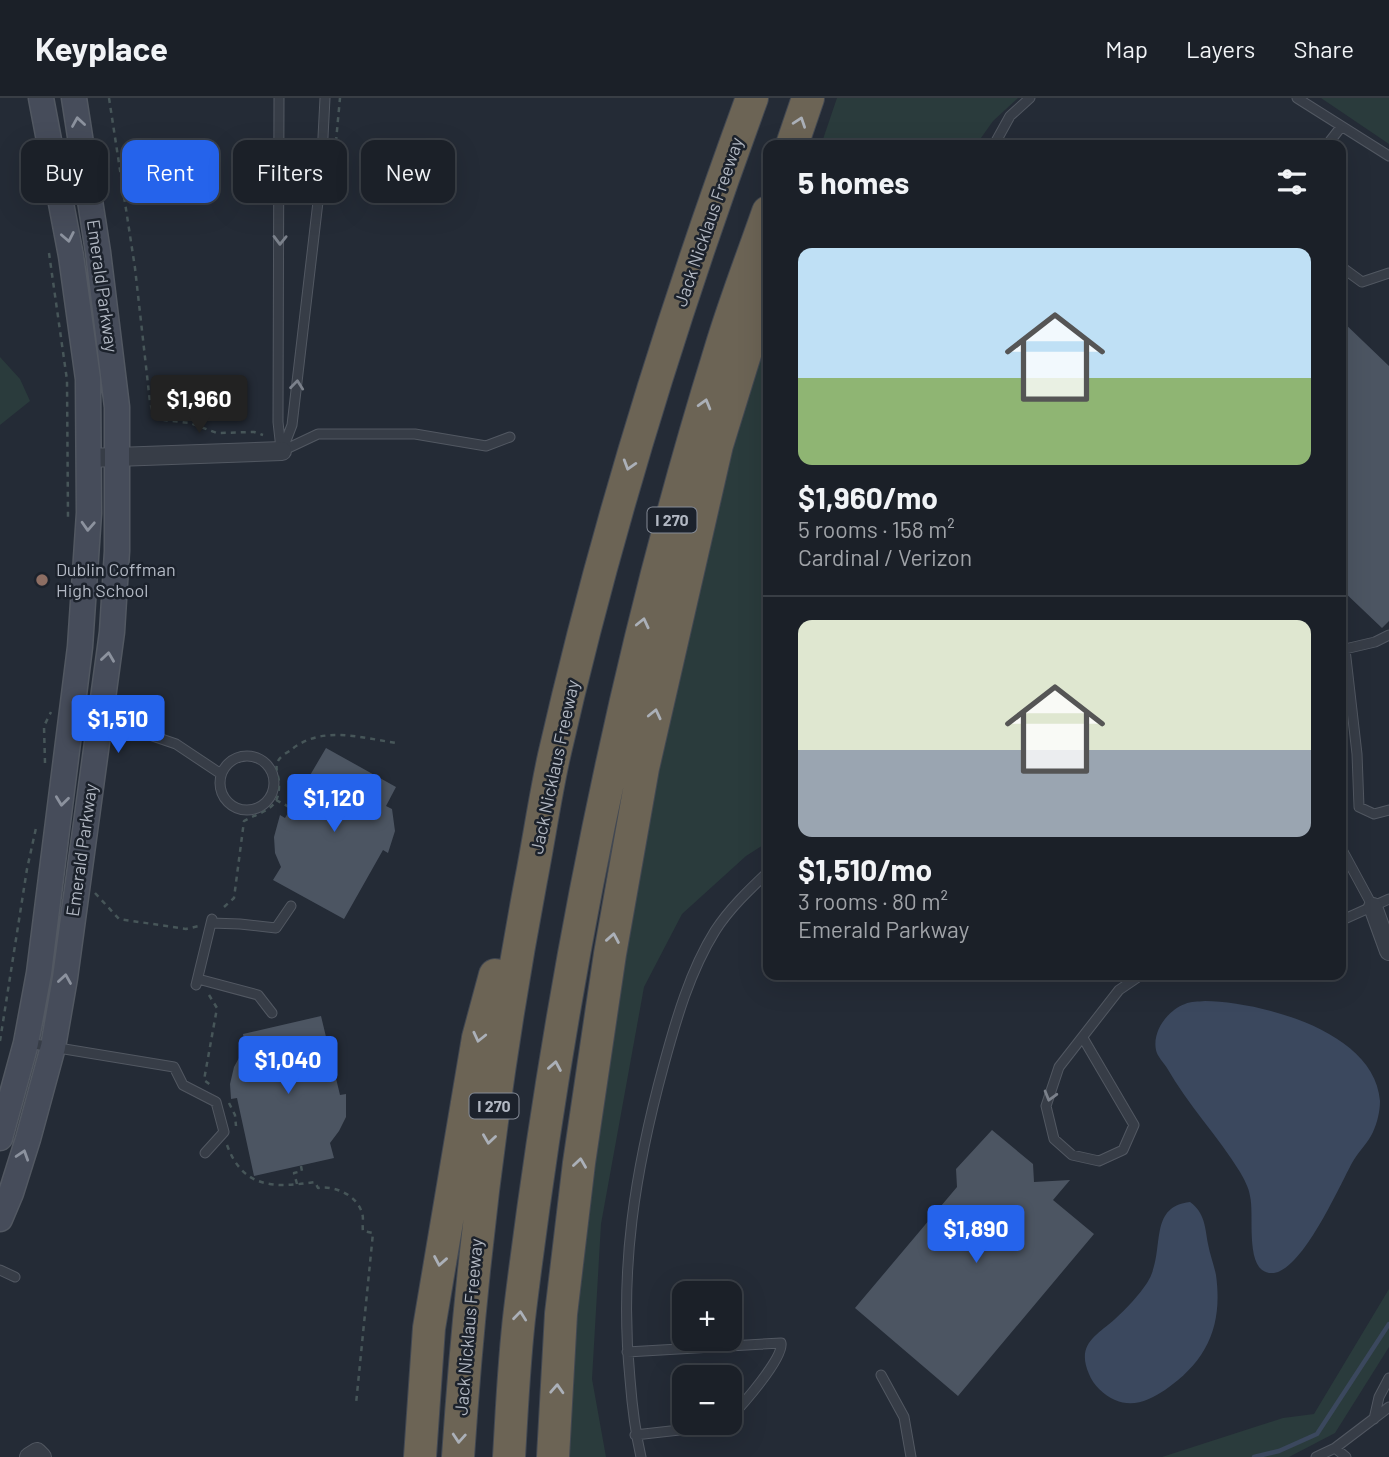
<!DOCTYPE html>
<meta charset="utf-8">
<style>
body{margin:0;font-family:Barlow,sans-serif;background:#242830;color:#f1f3f6;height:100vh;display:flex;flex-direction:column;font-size:26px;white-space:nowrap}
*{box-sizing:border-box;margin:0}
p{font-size:23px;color:#a0a3a8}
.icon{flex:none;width:38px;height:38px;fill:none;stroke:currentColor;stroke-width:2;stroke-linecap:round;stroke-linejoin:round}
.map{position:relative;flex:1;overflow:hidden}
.side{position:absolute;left:763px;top:42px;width:583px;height:840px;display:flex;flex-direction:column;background:#1b2028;border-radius:14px;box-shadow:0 7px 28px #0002,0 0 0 2px #393e45}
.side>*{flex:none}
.banner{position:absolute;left:21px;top:42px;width:637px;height:63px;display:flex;gap:14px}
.tools{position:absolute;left:672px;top:1183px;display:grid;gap:14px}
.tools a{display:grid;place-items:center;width:70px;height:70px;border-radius:14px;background:#1b2028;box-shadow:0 7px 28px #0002,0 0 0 2px #393e45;font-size:35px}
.price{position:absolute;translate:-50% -60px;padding:0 16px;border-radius:7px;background:#2563eb;color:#fff;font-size:23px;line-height:46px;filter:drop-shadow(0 2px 4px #0008)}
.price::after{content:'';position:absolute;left:50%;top:42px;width:21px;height:16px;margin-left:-10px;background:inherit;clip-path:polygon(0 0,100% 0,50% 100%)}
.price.current{background:#222;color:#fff}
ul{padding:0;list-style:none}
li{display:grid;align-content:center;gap:14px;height:371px;padding:0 35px}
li+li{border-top:2px solid #393e45}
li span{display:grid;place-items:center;height:217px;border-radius:14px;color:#555}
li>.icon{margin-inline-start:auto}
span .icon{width:126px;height:126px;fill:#fffc;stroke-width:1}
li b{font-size:30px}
h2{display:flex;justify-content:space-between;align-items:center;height:84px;padding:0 35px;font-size:30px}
.tag{padding:0 24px;border-radius:14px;background:#1b2028;box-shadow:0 7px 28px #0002,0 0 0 2px #393e45;font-size:24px;line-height:63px}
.tag.current{background:#2563eb;color:#fff}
header{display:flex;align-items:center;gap:42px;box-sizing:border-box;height:98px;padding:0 35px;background:#1b2028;border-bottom:2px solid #393e45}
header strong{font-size:33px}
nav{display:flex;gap:38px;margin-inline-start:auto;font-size:24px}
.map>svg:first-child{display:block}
.green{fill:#2a3b3c}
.water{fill:#3b485e}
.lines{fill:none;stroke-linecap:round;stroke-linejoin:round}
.stream{stroke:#3b485e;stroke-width:4.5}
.building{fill:#4c5562}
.service-casing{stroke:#525862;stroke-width:11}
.minor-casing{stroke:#525862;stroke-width:20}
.secondary-casing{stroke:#525862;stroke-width:27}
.motorway-casing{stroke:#424852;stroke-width:34}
.path{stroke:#475659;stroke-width:2.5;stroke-dasharray:5 5;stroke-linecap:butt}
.service{stroke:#373d47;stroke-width:9}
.minor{stroke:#373d47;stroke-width:18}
.secondary{stroke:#464c5a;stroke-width:24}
.motorway{stroke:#6c6455;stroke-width:32}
.oneway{stroke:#8c929e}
.oneway2{stroke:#abb0b8}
.oneway3{stroke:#7b818b}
.education-dot{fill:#8d6e63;stroke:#1c222c;stroke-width:2.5}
.labels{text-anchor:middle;stroke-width:5;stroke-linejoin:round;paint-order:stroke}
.shield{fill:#1c222c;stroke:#858b96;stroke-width:2}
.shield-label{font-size:16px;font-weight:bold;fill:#b2b8c3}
.street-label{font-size:18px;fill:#b2b8c3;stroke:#1c222c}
.poi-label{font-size:18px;fill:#b2b8c3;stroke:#1c222c;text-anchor:start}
</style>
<header>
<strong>Keyplace</strong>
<nav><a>Map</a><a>Layers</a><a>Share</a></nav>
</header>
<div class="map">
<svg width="1389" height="1359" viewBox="0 0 1389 1359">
<rect width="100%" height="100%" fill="#242b36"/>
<path class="green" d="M837,0H1018L993,23L976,47H821Z
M1321,0H1389V46Z
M768,204V744L746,758L682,816L644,889L601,1126L592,1281L606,1359H562L587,1062L683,525Z
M0,259L20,281L30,303L0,327Z
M1389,1191V1249L1335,1335L1289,1359H1162L1283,1320L1314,1316Z"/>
<path class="water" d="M1205,903C1261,904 1375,933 1380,1003C1380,1014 1377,1025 1373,1034C1368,1045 1358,1054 1352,1065C1339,1089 1303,1171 1274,1175C1243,1178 1255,1118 1250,1098C1249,1090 1244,1081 1240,1074C1218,1038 1188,1007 1167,970C1164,965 1157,958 1156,952C1152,933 1168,912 1185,906C1191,903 1198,904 1205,903Z
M1190,1104C1205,1115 1205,1129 1208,1146C1210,1157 1214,1167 1216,1177C1223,1228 1207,1263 1165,1292C1150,1302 1133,1310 1115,1302C1104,1297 1093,1287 1089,1276C1076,1246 1096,1238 1115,1221C1127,1210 1139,1197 1147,1185C1167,1154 1146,1109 1190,1104Z"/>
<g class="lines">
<path class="stream" d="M1254,1359L1279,1353L1317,1336L1389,1226"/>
</g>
<path class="building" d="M1340,221L1389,268V523L1382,530L1340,490Z
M326,650L396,689L386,708L392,711L395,733L388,755L383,752L344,821L273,782L281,769L275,755L274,739L280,717L285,720Z
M321,918L340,997L346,996V1019L339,1033L330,1045L334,1060L254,1078L237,1000L231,1001L230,986L234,969L240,958L247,957L243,936Z
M992,1032L1033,1066L1034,1084L1070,1082L1053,1102L1094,1136L958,1298L855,1210L957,1089L956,1071Z"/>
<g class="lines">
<g class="service-casing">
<path id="service" d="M279,0L278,324L281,351
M1297,0L1389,58
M994,47L1010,18L1030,0
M1327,47L1341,29
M1340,168L1362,184L1389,175
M282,353L292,327L321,78L325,0
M282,353L318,336H415L486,348L510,339
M1340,543L1345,551L1375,544L1389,537
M1345,551L1357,656L1359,709L1374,716L1389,712
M103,621L176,646L221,676
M220 685a27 27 0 1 1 54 0a27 27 0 1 1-54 0Z
M1340,748L1373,809
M1340,823L1389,801
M211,825L240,826L276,830L291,808
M198,881L258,897L272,915
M196,887L212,821
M1083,940L1134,1027L1123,1052L1099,1063L1072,1057L1054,1041L1046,1008L1059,969L1119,892L1141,877
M28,945L174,969L183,987L216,1004L224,1034L205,1055
M0,1172L15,1179
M627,1254L781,1245C784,1260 742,1307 730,1320
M881,1277L904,1319L911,1359
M1374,1321L1379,1299L1389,1280
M635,1337L715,1328L723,1325
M1335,1350L1389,1309
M641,1359C635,1333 632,1307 630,1281C619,1171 635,1072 664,966C676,922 690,873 715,833C729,811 749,792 768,774
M1316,1359L1335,1350L1346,1359"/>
</g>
<g class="minor-casing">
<path id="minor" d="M88,360L282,353
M1373,809L1389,853
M29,1359L37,1354L42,1359"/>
</g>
<g class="secondary-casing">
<path id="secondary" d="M0,1040L26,945L39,875L80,549L89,415L88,281L71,158L41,0
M0,1121L11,1095L28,1041L53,949L65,880L112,534L117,453V309L98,154L74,0"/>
</g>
<g class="motorway-casing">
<path id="motorway" d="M792,47L808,0
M420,1359L429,1230L478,940L495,877
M458,1359C471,1165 495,973 531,782C539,741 545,699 554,658C605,434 673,215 752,0
M509,1359C512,1310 514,1261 520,1212C560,888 623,566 720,253C734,206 752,160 768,114
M553,1359L561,1216L579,1065L610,856L643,670L717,347L755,224L766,171"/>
</g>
<path class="path" d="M109,0L135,170L150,304L153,315L164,322L190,325L217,335L254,334L263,337
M335,54L340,0
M289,92L308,83
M242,102H267
M49,155L67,282L68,421
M45,665L44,628L51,614
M276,702L291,710
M95,795L119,821L186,831L199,828
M224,809L234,800L244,723C261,713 279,713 279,688C280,680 275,673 277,666C278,659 287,655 292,651C323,627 361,640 397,645
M209,897L217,910L204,982L212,988
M0,943L27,771L36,730
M229,1005L235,1017L236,1028
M227,1047C243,1091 275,1090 315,1084L318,1090C334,1087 357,1097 362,1115C364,1120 362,1128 363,1133L373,1135L356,1306
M297,1086L294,1075L302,1073L301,1068"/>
<use href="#service" class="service"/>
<use href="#minor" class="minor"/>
<use href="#secondary" class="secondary"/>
<use href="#motorway" class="motorway"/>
</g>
<defs><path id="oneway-chevron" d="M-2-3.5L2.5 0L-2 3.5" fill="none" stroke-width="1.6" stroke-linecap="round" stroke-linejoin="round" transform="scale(1.75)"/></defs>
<g class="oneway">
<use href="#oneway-chevron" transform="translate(78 24) rotate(-99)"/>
<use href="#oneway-chevron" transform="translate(68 139) rotate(79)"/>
<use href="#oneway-chevron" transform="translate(88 428) rotate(93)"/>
<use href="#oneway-chevron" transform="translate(108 559) rotate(-82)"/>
<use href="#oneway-chevron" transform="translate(62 703) rotate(97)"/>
<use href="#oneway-chevron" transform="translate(65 881) rotate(-81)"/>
<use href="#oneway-chevron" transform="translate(23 1057) rotate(-72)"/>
</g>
<g class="oneway2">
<use href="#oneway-chevron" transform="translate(800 24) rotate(-71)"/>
<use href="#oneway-chevron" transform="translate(705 306) rotate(-74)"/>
<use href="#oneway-chevron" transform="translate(629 367) rotate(107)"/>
<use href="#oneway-chevron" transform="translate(643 525) rotate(-77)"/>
<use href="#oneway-chevron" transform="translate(655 616) rotate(-77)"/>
<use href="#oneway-chevron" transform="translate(613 840) rotate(-80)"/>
<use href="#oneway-chevron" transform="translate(479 939) rotate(103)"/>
<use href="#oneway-chevron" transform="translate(555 968) rotate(-80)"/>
<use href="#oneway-chevron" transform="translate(489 1041) rotate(98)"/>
<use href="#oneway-chevron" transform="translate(580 1065) rotate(-82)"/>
<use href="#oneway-chevron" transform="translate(440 1163) rotate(100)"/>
<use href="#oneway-chevron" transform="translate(520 1218) rotate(-84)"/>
<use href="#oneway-chevron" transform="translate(557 1291) rotate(-87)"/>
<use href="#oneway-chevron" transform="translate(459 1340) rotate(94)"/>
</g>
<g class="oneway3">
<use href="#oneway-chevron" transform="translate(280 142) rotate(91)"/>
<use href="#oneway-chevron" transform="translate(297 287) rotate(-84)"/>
<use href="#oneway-chevron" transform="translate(1050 998) rotate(106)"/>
</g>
<circle class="education-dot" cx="42" cy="482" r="7"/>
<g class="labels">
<g class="shield">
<rect x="647.5" y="409.5" width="49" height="25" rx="5"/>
<rect x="469.5" y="995.5" width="49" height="25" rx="5"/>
</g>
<g class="shield-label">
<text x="672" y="428">I 270</text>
<text x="494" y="1014">I 270</text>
</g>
<g class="street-label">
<text transform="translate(709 124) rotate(-71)" y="6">Jack Nicklaus Freeway</text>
<text transform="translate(102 188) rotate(82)" y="6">Emerald Parkway</text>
<text transform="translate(555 669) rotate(-78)" y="6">Jack Nicklaus Freeway</text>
<text transform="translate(82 752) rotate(-82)" y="6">Emerald Parkway</text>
<text transform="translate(469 1229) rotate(-85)" y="6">Jack Nicklaus Freeway</text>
</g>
<g class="poi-label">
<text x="56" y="478">Dublin Coffman<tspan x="56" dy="21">High School</tspan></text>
</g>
</g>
</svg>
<div class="tools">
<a>+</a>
<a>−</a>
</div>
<b class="price current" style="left:199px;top:337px">$1,960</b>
<b class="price" style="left:118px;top:657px">$1,510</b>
<b class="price" style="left:334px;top:736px">$1,120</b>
<b class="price" style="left:288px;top:998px">$1,040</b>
<b class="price" style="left:976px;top:1167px">$1,890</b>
<div class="banner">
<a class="tag">Buy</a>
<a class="tag current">Rent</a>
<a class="tag">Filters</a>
<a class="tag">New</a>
</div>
<section class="side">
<h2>5 homes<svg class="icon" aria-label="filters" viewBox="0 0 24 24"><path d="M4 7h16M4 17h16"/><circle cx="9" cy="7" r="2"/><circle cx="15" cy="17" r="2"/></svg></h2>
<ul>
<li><span style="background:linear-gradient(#bfe0f5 60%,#8fb573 0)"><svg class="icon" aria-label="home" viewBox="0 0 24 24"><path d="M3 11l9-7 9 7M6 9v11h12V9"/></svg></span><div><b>$1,960/mo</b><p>5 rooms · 158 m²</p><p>Cardinal / Verizon</p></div></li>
<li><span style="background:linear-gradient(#dfe7d0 60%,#9aa5b1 0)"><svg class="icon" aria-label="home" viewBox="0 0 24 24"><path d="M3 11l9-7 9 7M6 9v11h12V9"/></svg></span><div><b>$1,510/mo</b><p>3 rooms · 80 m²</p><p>Emerald Parkway</p></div></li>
</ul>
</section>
</div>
